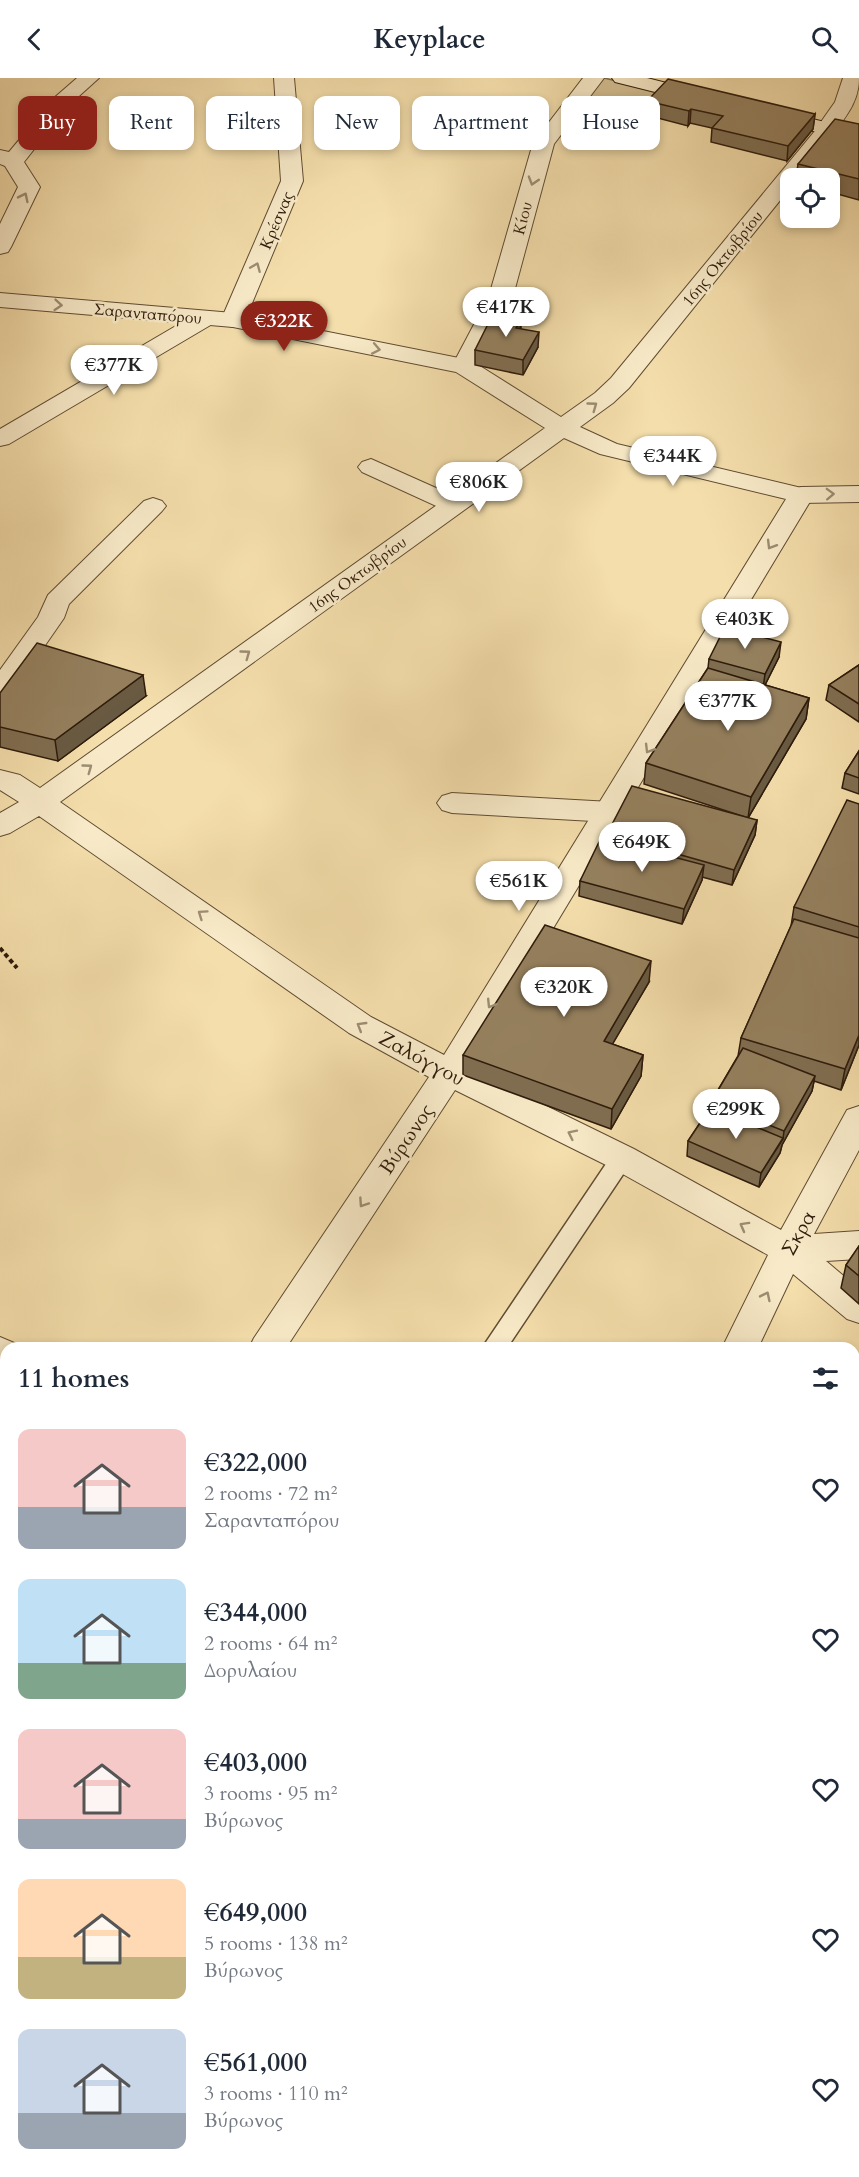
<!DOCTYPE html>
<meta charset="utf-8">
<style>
body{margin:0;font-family:Cardo,serif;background:#f6f6f7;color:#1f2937;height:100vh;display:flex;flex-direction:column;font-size:22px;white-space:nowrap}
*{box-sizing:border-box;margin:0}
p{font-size:20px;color:#747a83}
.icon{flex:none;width:33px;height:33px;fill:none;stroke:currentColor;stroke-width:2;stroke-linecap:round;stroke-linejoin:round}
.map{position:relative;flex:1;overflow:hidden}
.side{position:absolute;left:0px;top:1264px;width:860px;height:836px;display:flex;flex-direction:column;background:#fff;border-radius:18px 18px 0 0;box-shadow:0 3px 9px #0003}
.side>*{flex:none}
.guide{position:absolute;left:18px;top:18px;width:824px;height:54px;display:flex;gap:12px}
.tools{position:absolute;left:780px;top:90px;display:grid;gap:12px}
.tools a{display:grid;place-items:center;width:60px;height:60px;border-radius:12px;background:#fff;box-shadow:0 3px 9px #0003;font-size:30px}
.price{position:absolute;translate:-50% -51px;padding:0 14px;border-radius:21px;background:#fff;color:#222;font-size:20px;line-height:39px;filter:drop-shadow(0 2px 3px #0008)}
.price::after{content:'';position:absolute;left:50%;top:36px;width:18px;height:14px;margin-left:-9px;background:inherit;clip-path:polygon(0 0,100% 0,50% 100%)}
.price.selected{background:#8f2418;color:#fff}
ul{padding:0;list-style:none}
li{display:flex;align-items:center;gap:18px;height:150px;padding:0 18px}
li span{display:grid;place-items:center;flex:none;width:168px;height:120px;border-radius:12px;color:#555}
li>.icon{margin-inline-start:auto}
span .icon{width:72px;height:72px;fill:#fffc;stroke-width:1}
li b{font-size:26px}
h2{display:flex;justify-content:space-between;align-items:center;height:72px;padding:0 18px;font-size:26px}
.pill{padding:0 21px;border-radius:12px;background:#fff;box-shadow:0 3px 9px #0003;font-size:21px;line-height:54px}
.pill.selected{background:#8f2418;color:#fff}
header{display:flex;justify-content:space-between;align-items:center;height:78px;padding:0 18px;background:#fff;font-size:27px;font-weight:800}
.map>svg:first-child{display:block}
.green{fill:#d2bd90;stroke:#806c4e;stroke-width:1.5}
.water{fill:#b19c75;stroke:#7d684b;stroke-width:1.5}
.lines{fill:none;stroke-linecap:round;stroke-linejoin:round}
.service-casing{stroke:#604c33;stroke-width:3}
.pedestrian-casing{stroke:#604c33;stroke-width:2}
.minor-casing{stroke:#604c33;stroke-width:2}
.tertiary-casing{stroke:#604c33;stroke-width:2}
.secondary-casing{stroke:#2e1b0b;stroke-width:2}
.path-far1{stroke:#2e1b0b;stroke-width:4;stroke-dasharray:4.5 3;stroke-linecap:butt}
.path{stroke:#2e1b0b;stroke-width:4.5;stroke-dasharray:5 4;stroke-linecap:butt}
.service{fill:#f8eac8;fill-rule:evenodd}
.pedestrian{fill:#f8eac8;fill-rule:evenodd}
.minor{fill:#f8eac8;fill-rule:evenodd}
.tertiary{fill:#f8eac8;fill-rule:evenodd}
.secondary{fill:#f8eac8;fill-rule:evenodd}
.wall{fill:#806e51;stroke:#2e1b0b;stroke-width:1.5}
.shaded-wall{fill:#685a42;stroke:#2e1b0b;stroke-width:1.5}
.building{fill:#95805e;stroke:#2e1b0b;stroke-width:1.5}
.oneway{stroke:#9d8d73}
.labels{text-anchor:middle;stroke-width:5;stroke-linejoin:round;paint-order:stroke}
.far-street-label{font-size:16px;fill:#2e1b0b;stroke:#f8eac8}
.street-label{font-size:20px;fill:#2e1b0b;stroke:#f8eac8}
</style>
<header><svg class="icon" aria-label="back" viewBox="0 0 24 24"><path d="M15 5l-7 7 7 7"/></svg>Keyplace<svg class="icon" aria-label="search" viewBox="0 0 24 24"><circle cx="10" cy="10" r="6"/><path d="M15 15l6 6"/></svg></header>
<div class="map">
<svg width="859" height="2099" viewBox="0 0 859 2099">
<rect width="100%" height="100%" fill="#f4deab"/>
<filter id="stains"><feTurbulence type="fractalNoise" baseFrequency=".00333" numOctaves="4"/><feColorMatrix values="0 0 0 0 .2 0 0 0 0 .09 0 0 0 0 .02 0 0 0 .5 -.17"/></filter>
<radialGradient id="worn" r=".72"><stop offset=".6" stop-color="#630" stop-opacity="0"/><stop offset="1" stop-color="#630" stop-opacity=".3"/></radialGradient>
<path class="green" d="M604,0L667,15L646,37L586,23Z
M0,1616L6,1618V1684L0,1660Z"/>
<path class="water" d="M0,1813H6V1887L0,1886Z"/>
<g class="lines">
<g class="service-casing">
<path id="service" d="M622,1071L630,1074L633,1080L630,1086L507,1270H482L614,1074Z
M0,1582L6,1584V1608L0,1606Z
M6,2084V2094H33L31,2099H0V2086Z"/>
</g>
<g class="pedestrian-casing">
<path id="pedestrian" d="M371,381L463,422L467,427L463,432L454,435L445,432L362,394L358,389L362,384Z
M0,1259L19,1267L21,1270H6V1292L0,1290Z"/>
</g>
<g class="minor-casing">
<path id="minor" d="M77,0H99L68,28L24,84L40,109L11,169L8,174L0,176V146L18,109L5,88L0,86V72L9,74L54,20Z
M274,0H294L303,103L245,242L241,247L233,249L225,247L221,242L281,103Z
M583,0H604L554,66L513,218L472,293L464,295L456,293L452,288L489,218L533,65Z
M843,0H859C859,23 847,37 834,55L827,57L820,55L816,51L835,24Z
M206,233L214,235L218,240L214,245L9,366L0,368V351L198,235Z
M859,408V424L801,425L792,422L788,417L792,412L801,409Z
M153,420L162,423L166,428L162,433L69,526L64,540L10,618L0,621V592L38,539L48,517L144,423Z
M452,715L611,724L621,727L626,734L621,741L611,744L452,735L442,732L437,725L442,718Z
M859,1843V1886L854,1888V1845Z"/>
</g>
<g class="tertiary-casing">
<path id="tertiary" d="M826,46L833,48L837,52L833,56L798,100H790V110L629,310L613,325L580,349L617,366L810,412L814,417L469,990L634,1071L781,1152L847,1032L859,1028V1072L814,1156L859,1153V1181L826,1183L859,1211V1245L847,1241L793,1196L758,1270H722L768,1177L610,1089L455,1012L286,1270H249L254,1260L429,999L349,955L39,738L10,755L0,758V735L19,724L0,712V692L20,697L40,710L545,350L456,294L233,249L0,229V215L233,235L464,281L472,283L561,339L595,315L611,300L819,48ZM564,360L600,376L786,421L444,977L371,939L60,724Z
M0,1528L6,1529V1565L0,1564Z
M158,2094H206L204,2099H156Z
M564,2094H612L614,2099H566Z"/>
</g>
<g class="secondary-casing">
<path id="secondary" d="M612,0H647L710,16L713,20L710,24L703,26L615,4Z
M770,31L859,52V64L763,41L759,37L763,33Z"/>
</g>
<path class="path-far1" d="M0,870L17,890"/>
<path class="path" d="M0,1759L6,1757
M0,1946L6,1945"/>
<use href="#service" class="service"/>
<use href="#pedestrian" class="pedestrian"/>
<use href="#minor" class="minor"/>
<use href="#tertiary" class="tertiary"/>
<use href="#secondary" class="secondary"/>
</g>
<path class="wall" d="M647,23L815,36L813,51L787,83L711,64L712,50L690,45L688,48L646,37Z
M859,46V122L830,114V100H796L798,86Z
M521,240V251L538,269L523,297L475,287V272Z
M779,579L765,607L809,620L806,641L748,740L644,706L646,685L708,590L709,581Z
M859,587V644L826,622L829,607Z
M0,615L146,618L58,683L0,669Z
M859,673V716L842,710L845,695Z
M859,726V967L841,1012L814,1003L812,1013L782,1067L780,1075L759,1109L687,1078L688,1063L710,1030L711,1024L738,978L741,960L791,848L794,829Z
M757,742L755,757L732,807L702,799V802L682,846L579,818L580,803L607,761V756Z
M649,904L612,966L643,977L641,998L611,1051L463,997V977Z
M859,1168V1226L841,1210L846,1187Z"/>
<path class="shaded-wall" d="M691,31L690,45L688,48L689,33Z
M815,36L813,51L787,83L788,68Z
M521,240L520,254L516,250Z
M539,254L538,269L523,297V282Z
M781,564L779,579L763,611L765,596Z
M143,597L146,618L58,683L55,662Z
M809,620L806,641L748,740L751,719Z
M757,742L755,757L732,807L734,792Z
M704,787L702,802L682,846L684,831Z
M651,883L649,904L602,984L604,963Z
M859,957V967L841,1012L845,991Z
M643,977L641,998L611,1051L612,1031Z
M815,998L812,1013L782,1067L780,1075L759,1109L761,1095L783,1061L784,1053Z
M6,1996V2009L0,2031V2017Z"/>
<path class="building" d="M668,1L815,36L788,68L712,50L723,38L691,31L689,33L647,23Z
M835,41L859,46V101L798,86Z
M493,236L521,240L516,250L539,254L523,282L475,272Z
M725,549L781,564L765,596L709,581Z
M37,565L143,597L55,662L0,649V615Z
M859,587V626L829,607Z
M708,590L809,620L751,719L646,685Z
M859,673V700L845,695Z
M632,708L757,742L734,792L607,756Z
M847,722L859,726V849L794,829Z
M601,760L704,787L684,831L580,803Z
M794,841L859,860V957L845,991L741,960Z
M545,847L651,883L604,963L643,977L612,1031L463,977Z
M743,970L815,998L784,1053L711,1024Z
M710,1030L783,1060L761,1095L688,1063Z
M859,1168V1198L846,1187Z
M0,1987L6,1988V1996L0,2017Z"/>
<defs><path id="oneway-chevron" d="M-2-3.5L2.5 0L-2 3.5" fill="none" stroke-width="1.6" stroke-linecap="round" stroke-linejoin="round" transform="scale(1.5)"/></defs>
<g class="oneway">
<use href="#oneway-chevron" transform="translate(533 103) rotate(107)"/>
<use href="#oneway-chevron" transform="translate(24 119) rotate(-64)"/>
<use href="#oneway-chevron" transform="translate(256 189) rotate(-67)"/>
<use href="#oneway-chevron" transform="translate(58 227) rotate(5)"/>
<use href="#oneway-chevron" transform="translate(376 271) rotate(11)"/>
<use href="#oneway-chevron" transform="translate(593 328) rotate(-36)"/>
<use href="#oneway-chevron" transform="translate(830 416) rotate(-2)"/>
<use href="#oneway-chevron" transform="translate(771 467) rotate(121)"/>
<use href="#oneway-chevron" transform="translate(246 576) rotate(-36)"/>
<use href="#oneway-chevron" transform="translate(649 671) rotate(121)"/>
<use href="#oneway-chevron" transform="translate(88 690) rotate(-36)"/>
<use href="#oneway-chevron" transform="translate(202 836) rotate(-145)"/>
<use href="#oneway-chevron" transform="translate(491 926) rotate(122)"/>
<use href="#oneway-chevron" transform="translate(361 948) rotate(-149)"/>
<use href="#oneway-chevron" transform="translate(572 1056) rotate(-154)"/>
<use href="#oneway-chevron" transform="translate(363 1125) rotate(124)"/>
<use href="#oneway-chevron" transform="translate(744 1148) rotate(-151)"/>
<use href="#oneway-chevron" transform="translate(766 1218) rotate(-64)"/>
</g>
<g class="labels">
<g class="far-street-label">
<text transform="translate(522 140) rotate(-75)" y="6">Κίου</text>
<text transform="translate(276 142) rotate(-67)" y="6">Κρέσνας</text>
<text transform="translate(722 180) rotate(-51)" y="6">16ης Οκτωβρίου</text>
<text transform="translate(148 235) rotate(5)" y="6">Σαρανταπόρου</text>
<text transform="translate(357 496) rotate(-36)" y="6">16ης Οκτωβρίου</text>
</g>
<g class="street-label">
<text transform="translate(422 980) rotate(28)" y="7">Ζαλόγγου</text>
<text transform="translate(406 1061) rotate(-56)" y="7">Βύρωνος</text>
<text transform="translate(798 1155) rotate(-61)" y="7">Σκρα</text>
</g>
</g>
<rect width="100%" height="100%" filter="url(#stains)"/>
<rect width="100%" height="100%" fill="url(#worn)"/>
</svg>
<div class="tools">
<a><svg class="icon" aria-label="locate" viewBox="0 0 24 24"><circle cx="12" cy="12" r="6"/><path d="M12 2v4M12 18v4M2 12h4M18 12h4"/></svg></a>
</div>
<b class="price" style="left:506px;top:260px">€417K</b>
<b class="price selected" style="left:284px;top:274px">€322K</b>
<b class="price" style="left:114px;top:318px">€377K</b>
<b class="price" style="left:673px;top:409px">€344K</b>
<b class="price" style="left:479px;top:435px">€806K</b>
<b class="price" style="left:745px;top:572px">€403K</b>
<b class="price" style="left:728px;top:654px">€377K</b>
<b class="price" style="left:642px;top:795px">€649K</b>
<b class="price" style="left:519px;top:834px">€561K</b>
<b class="price" style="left:564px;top:940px">€320K</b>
<b class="price" style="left:736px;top:1062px">€299K</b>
<div class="guide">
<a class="pill selected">Buy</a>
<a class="pill">Rent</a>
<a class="pill">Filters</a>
<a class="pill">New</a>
<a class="pill">Apartment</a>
<a class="pill">House</a>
</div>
<section class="side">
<h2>11 homes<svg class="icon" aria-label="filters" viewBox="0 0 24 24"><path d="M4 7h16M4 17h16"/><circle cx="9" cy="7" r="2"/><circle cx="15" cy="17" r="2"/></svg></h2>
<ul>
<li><span style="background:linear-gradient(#f6c9c9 65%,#9aa5b1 0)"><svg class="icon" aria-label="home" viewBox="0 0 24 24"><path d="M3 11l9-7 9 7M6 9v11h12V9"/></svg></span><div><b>€322,000</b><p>2 rooms · 72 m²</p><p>Σαρανταπόρου</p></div><svg class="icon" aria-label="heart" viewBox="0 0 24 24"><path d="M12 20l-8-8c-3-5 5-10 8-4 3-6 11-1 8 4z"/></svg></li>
<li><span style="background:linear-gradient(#bfe0f5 70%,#7fa58c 0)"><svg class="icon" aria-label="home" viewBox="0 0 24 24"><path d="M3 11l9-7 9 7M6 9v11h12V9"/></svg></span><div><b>€344,000</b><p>2 rooms · 64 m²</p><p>Δορυλαίου</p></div><svg class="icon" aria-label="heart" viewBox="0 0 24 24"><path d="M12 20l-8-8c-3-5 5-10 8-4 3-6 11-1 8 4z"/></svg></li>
<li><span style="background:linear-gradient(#f6c9c9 75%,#9aa5b1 0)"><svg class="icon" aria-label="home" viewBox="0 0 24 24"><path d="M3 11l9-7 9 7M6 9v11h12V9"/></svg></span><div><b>€403,000</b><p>3 rooms · 95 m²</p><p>Βύρωνος</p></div><svg class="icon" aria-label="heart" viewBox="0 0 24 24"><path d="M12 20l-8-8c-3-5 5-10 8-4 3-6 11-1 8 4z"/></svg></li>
<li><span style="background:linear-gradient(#ffd9b3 65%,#c2b280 0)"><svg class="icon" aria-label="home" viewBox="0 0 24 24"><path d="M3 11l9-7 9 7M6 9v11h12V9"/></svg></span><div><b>€649,000</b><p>5 rooms · 138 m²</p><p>Βύρωνος</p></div><svg class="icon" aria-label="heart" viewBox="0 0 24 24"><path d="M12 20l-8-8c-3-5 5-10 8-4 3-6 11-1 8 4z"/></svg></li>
<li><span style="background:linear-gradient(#c9d6e8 70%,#9aa5b1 0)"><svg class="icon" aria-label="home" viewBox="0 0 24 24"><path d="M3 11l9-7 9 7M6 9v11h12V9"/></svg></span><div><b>€561,000</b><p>3 rooms · 110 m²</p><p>Βύρωνος</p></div><svg class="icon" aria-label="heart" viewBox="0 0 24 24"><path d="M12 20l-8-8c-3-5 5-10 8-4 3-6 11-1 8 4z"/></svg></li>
</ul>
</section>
</div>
